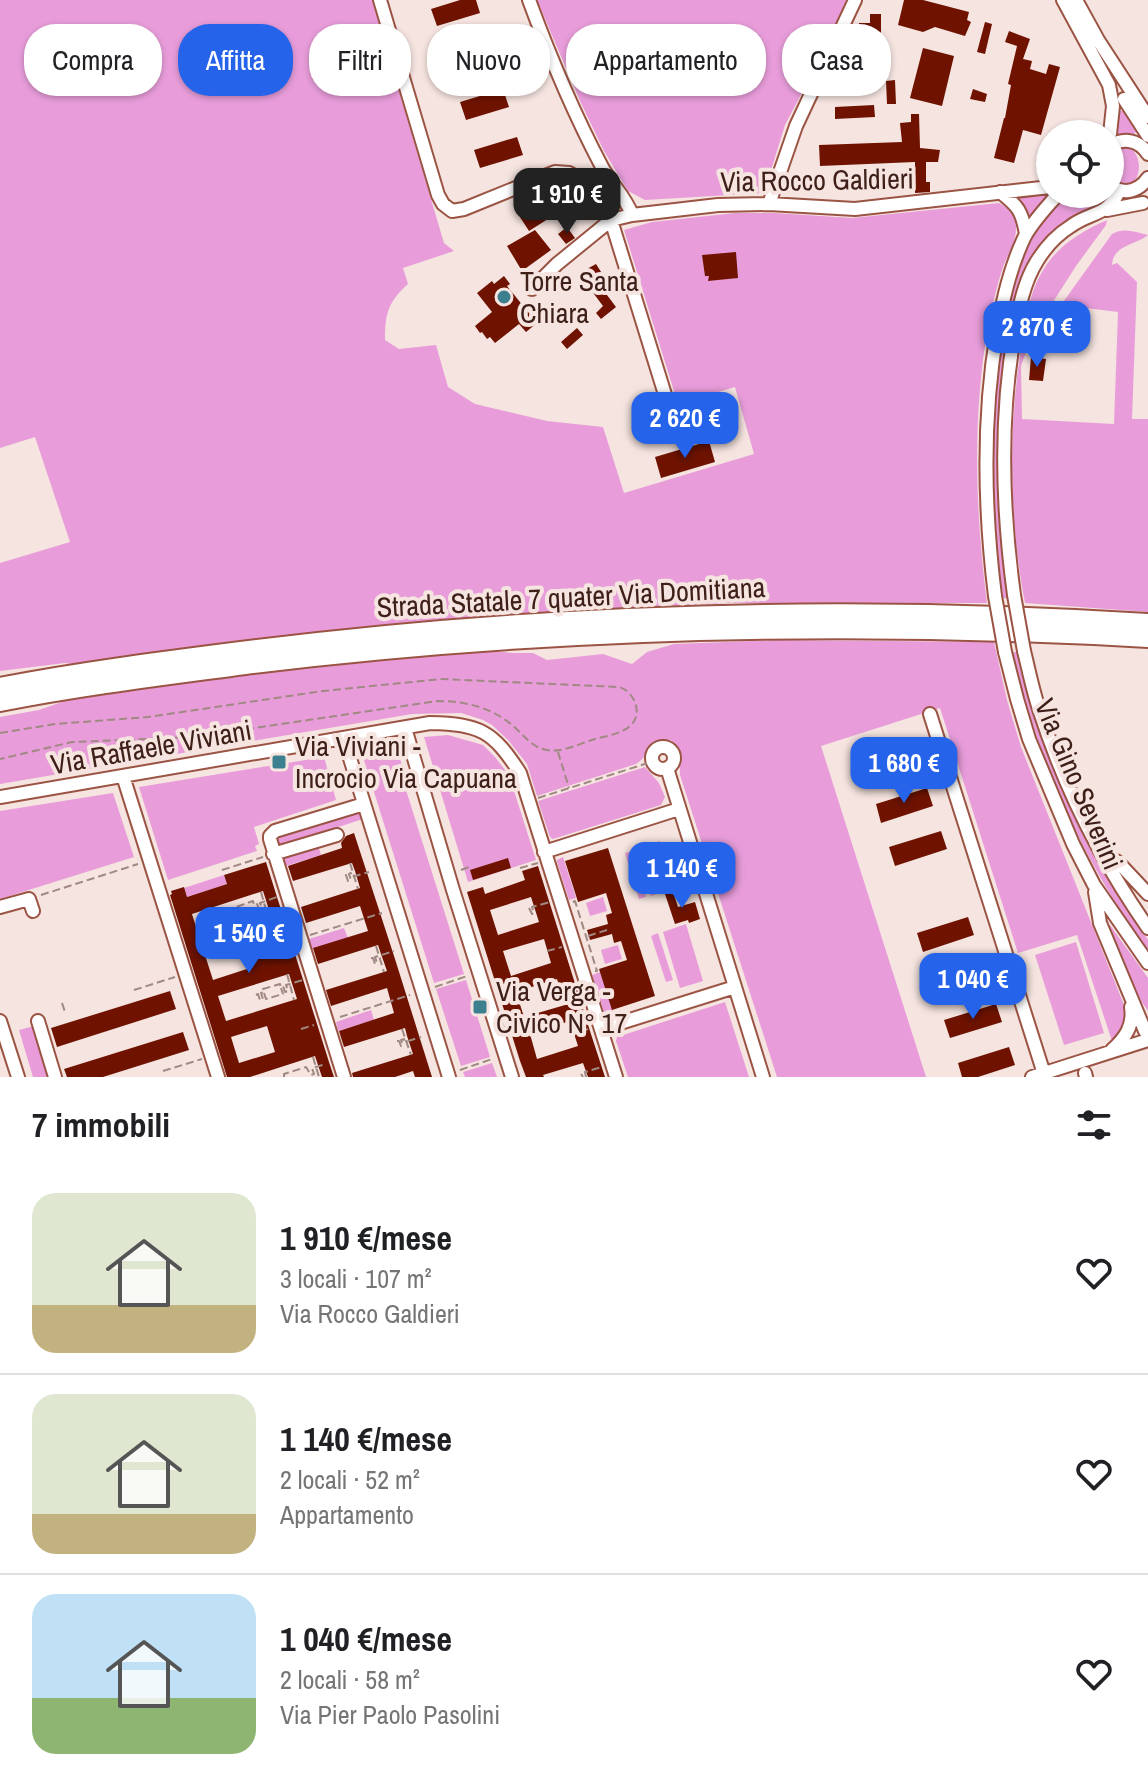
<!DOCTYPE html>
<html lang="it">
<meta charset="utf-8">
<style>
body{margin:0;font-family:"Archivo Narrow",sans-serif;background:#f6f6f6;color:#202124;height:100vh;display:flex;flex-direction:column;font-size:30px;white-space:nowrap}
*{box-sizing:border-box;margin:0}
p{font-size:26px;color:#757577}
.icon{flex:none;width:44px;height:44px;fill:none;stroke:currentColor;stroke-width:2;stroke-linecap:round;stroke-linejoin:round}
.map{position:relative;height:1077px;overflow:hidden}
.drawer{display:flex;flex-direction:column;background:#fff;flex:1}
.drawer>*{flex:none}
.guide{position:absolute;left:24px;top:24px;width:1100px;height:72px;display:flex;gap:16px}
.buttons{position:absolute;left:1036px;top:120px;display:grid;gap:16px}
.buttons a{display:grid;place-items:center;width:88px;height:88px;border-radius:50%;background:#fff;box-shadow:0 2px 6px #0004;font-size:40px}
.price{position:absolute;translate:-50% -68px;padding:0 18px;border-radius:16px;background:#2563eb;color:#fff;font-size:26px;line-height:52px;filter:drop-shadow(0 2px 4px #0008)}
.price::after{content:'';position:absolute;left:50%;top:48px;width:24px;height:18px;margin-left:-12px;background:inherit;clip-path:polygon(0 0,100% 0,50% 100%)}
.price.current{background:#222;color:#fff}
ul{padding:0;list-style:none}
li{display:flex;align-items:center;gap:24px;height:200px;padding:0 32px}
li+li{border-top:2px solid #e0e0e0}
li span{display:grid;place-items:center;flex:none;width:224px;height:160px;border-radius:24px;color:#555}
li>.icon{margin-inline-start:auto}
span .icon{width:96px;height:96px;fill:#fffc;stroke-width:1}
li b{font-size:34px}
h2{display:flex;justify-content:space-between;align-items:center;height:96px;padding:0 32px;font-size:34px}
.tag{padding:0 28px;border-radius:32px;background:#fff;box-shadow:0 2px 6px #0004;font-size:28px;line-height:72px}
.tag.current{background:#2563eb;color:#fff}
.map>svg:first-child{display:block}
.green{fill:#e89dda}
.building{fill:#6f1300;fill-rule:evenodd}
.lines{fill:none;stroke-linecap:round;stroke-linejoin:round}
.minor-casing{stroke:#9b5444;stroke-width:16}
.highway-casing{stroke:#9b5444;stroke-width:22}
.path{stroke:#a08883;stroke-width:2;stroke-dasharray:8 4;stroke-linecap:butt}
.minor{stroke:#fff;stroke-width:12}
.highway{stroke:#fff;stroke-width:18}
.minor-bridge-casing{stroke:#9b5444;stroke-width:16;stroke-linecap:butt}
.minor-bridge{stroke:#fff;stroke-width:12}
.poi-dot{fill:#3c808f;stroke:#f5e4e0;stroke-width:3}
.labels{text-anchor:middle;stroke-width:8;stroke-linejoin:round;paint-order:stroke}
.street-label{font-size:28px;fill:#3f2019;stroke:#f5e4e0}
.poi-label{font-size:28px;fill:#3f2019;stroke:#f5e4e0;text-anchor:start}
</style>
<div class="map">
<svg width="1148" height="1077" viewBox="0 0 1148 1077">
<rect width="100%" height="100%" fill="#f5e4e0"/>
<path class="green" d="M0,0H372L444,243L454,251L403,268L408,284C388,302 385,314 385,340L399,349L436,345L448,387L475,404L547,421L603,427L624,493L754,454L735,387L678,404L624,230L652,222L735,213H774L852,218L999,203C1009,208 1015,215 1016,226C1017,240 1008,254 1003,267C997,285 993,303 989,321C972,414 975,509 987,603H728L491,615L276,638L165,652L86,666L65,663L0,671V563L70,542L35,437L0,448Z
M537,0H848L834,32L785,125L764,193L645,200L628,191L604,151L580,101Z
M1124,110L1138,130L1133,135H1119L1117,132L1120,111Z
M1128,146C1148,158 1140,200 1110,179V153L1115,148Z
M1075,194L1101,195L1104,200L1103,205C1078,219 1051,231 1034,255C1018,276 1014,304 1009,330C994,418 994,509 1008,598H1002C988,514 988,432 1001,348C1008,302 1016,259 1043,222C1052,210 1061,198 1075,194Z
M1047,195L1049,196L1030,217L1018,198Z
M1107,220L1106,225L1076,266L1032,335L1021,366L1022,419L1114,424L1118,312L1061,305L1112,234C1124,227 1135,232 1148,235C1136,245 1113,245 1112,265L1117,263L1137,282L1132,419H1148V612L1025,603C1008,517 1008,422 1023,336C1027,314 1030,292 1042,272C1057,246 1080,232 1107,220Z
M779,640L994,642L1007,700L1021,747L1126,1010C1125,1023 1122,1033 1112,1041L1077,935L1018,953L940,708L821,746L926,1077H777L680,775C680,761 679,751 671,740C646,741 652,754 636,764L537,796L527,764L508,740L492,725L483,720L461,713L412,714L0,784V717L39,710L79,696L340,663L484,650L512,653H533L547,660L603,654L632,664L647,652L674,644Z
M1011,652H1018L1030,700L1057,776L1082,831L1104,872L1148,940V951C1079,855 1041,765 1011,652Z
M448,735L483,745L495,757L509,775L536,860L468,882L424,737Z
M391,745L397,749L403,769L400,771L464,974L434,983L363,757L362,752L365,749Z
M324,757L336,800L254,827L259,844L255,846L257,851L168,880L139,787Z
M645,767L659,783L665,797L661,805L553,839L550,837L538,801Z
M113,793L134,857L0,899V811Z
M359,813L363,819L277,847V840L281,837Z
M660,841L675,888L651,896L636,849Z
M318,845L321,855L286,866L283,856Z
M632,851L646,897L639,899L625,853Z
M563,857L576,898L569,900L557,862V860Z
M224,875L227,884L187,897L184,888Z
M603,897L607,911L590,916L586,903Z
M686,924L703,981L680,988L663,932Z
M1110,925L1148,978V1011L1141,1001L1108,926Z
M344,928L348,938L312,949L309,939Z
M658,933L673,980L666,982L651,936Z
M1076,942L1104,1033L1064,1045L1035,955Z
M618,945L622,959L605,964L601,950Z
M600,972L614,1014L609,1016L604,1012L592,975Z
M466,980L490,1057L461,1066L436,989Z
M725,1002L749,1077H628L616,1041L617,1037Z
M371,1010L374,1020L338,1031L336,1022Z
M34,1026L50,1077H33L19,1030Z
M492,1063L497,1077H465L463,1072Z"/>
<path class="building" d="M460,0H476L480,13L437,26L431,9Z
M904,0H923L969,12L967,20L971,22L965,36L935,27L923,32L898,25Z
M870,14H881V60L869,61V72L848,73V56H859V23H870Z
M985,22L992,24L985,54L977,52Z
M1009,31L1030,39L1023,59L1032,61L1030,69L1046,74L1049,64L1060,67L1041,135L1023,130L1014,163L994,158L1004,118H1005L1011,85L1008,84L1017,46L1005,42Z
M489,42L494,60L451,73L446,55Z
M923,48L954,56L942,106L910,98Z
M895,80L896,104H887L886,81Z
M503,89L509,107L466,120L460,102Z
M973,89L987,94L985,102L970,99Z
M874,105L875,117L835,119V107Z
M911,114H919L920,148L940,150L938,162H926V182H930V192L915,193V162L820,166L819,145L902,142L900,123L911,122Z
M517,137L523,155L480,168L474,150Z
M565,190L573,203L529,231L518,214L529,208L531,211Z
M567,227L575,238L566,244L558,234Z
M535,230L551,250L522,271L507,246Z
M736,252L738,278L708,281L709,276H705L702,255Z
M596,264L603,275L595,279L616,307L601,319L596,313L603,306L582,278L587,274L585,270Z
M504,276L510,284L507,286L537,323L526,332L519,324L495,343L490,337L487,339L482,332L480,333L475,326L492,312L477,293L492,281L494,284Z
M577,328L583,335L567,349L561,342Z
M1031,357L1046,359L1043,381L1029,380Z
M709,441L715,462L661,478L655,457Z
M913,744L919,762L868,779L862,760Z
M927,788L933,806L881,823L876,804Z
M941,831L947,849L895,866L889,847Z
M354,833L395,959L432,1077H415L413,1071L395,1077H353L352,1073L413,1054L407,1036L405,1028L344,1047L339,1031L394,1013L387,988L331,1006L326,990L387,971L381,954L378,945L318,964L313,948L368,931L360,906L306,923L301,907L360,888L355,871L352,863L293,881L288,866L342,848L341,843L346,836Z
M608,848L655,996L612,1010L599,969L627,960L621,941L614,943L612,934L590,940L587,930L608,924L606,915L612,913L606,893L578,902L565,861Z
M508,858L511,868L473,880L470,870Z
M266,862L329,1062L334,1077H322L315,1056L250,1077H227L170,895L172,894L171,891L184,887L187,897L227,884L224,875ZM263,891L271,916L200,939L192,914ZM246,942L253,967L213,980L205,955ZM289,974L297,999L226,1021L218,996ZM267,1026L275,1052L239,1063L231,1037Z
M538,866L590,1031L605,1077H588L583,1063L543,1075L544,1077H526L520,1061L467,892L483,887L485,894L525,880L522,871ZM531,897L539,922L498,935L490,910ZM544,939L551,963L511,976L503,951ZM557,979L565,1005L524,1017L516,992ZM570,1021L578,1046L537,1059L530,1034Z
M673,892L678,907L695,902L700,919L689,923L688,920L675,924L665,894Z
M968,917L974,935L923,952L917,933Z
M982,960L988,979L936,995L930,977Z
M170,991L176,1009L57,1047L51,1028Z
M996,1004L1002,1022L950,1038L944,1020Z
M183,1032L189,1050L103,1077H67L64,1069Z
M1009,1047L1015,1065L978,1077H962L958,1063Z"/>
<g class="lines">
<g class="minor-casing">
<path id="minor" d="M380,0L438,195L443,204L452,211L464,209L555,172L569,173L576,177L611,220L632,215L718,205L769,204L855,209L1050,187
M529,0C550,57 574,114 602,167C611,184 626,197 632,215
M1063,0L1109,85L1113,106L1110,134
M1076,0L1098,40L1148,117
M1124,99L1148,136
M1110,146C1124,137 1139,140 1148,154
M1110,186C1125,195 1138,192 1148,178
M1000,192C1018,206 1022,211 1026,234
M769,204L796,126L855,0
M1107,210L1143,203
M532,289L557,264L611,220L671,414
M1014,595C1002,507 999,419 1015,331C1019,307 1024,282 1037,261C1045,248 1058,234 1071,226C1090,212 1108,216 1119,191
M995,596C984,507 982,420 997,332C1003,299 1010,268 1024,238C1032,222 1047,207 1058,194
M1024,651C1029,671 1033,692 1040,712C1065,789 1102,862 1148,928
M1005,652L1017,699L1029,739L1073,844L1094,885L1148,963
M930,714L1045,1077
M405,728L453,890L512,1077
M344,739L449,1077
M652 758a11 11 0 1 1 22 0a11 11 0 1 1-22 0Z
M667,768L763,1077
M123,776L218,1077
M0,797L430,723C480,724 493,731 520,773L616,1077
M544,852L679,809
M273,854L337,835
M1103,854L1118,862L1148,894
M1095,892L1100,923L1145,1031L1148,1034
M0,907L29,899L33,911
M0,1021L18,1077
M38,1021L55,1077
M601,1029L735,987
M1112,1050C1125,1038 1134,1026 1131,1007
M1085,1073L1086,1077
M344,1077L270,839V836L275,831L364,804
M1032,1077L1148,1040"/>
</g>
<g class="highway-casing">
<path id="highway" d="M0,687C77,672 155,662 233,652C536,613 843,604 1148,623
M0,702C81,686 163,676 245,665C544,628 847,621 1148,638"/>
</g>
<path class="path" d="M0,733L55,724L148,717L323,691L441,679L619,687C634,691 644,714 630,726C621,734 606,736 595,739C581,743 562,753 547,750C532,748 523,734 512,725C491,707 464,701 437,701L193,737L72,742L0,759
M558,752L569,788
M538,798L648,763
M350,863L358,889
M520,868L538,863
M222,870L263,857
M461,870L469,867
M345,875H346L348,881L351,880L349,874L351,873L352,877L369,872
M261,892L268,917
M41,895L138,864
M573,902L575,901L597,971H595
M529,908L532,914L534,913L532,907L550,902
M230,912L232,911L233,917L237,916L235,911L237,910L236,907L253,901L254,905L257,904L259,909L262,908L260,903L277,897
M238,912L240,919L257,914L255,906
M310,935L382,913
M588,936L610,929
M376,946L384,972
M275,947L289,942
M547,951L562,947
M371,958H373L375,964L377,963L375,957L394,951
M287,974L294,1000
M435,987L467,976
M134,990L175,977
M554,991L558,997L560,996L559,990L576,984
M264,993L266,999L283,994L281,988
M256,995L258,994L260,1000L263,999L261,993L264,992L263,989L280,984L281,987L283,986L285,992L288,991L286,985L303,980
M62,1003L65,1012
M340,1017L410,995
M301,1029L314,1025
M402,1029L411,1055
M574,1034L588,1029
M397,1041H399L401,1046L403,1045L401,1040L404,1039L405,1042L421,1037
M313,1057L319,1077
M460,1070L492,1059
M163,1071L202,1059
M581,1074L583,1077
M284,1077V1074L306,1067L311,1075L314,1074L312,1068L326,1064
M586,1077L585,1072L602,1067"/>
<use href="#minor" class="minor"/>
<use href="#highway" class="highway"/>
<g class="minor-bridge-casing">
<path id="minor-bridge" d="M1014,595L1024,651
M995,596L1005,652"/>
</g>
<use href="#minor-bridge" class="minor-bridge"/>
</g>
<g class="poi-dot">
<circle cx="504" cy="297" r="8"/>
<rect x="271" y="754" width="16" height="16" rx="4"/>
<rect x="472" y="999" width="16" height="16" rx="4"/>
</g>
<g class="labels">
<g class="street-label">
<text transform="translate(817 180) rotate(-1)" y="10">Via Rocco Galdieri</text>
<text transform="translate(571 597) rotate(-3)" y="10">Strada Statale 7 quater Via Domitiana</text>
<text transform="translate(151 747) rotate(-10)" y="10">Via Raffaele Viviani</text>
<text transform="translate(1079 784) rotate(67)" y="10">Via Gino Severini</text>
</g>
<g class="poi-label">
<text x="520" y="291">Torre Santa<tspan x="520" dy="32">Chiara</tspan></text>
<text x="295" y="756">Via Viviani -<tspan x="295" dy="32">Incrocio Via Capuana</tspan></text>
<text x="496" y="1001">Via Verga -<tspan x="496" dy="32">Civico N° 17</tspan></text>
</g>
</g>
</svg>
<div class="buttons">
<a><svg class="icon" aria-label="locate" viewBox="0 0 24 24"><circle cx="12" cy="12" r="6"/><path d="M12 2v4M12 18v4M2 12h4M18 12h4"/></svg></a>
</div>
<b class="price current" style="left:567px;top:236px">1 910 €</b>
<b class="price" style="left:1037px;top:369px">2 870 €</b>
<b class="price" style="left:685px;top:460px">2 620 €</b>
<b class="price" style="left:904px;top:805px">1 680 €</b>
<b class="price" style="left:682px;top:910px">1 140 €</b>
<b class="price" style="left:249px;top:975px">1 540 €</b>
<b class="price" style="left:973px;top:1021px">1 040 €</b>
<div class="guide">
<a class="tag">Compra</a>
<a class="tag current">Affitta</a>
<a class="tag">Filtri</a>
<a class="tag">Nuovo</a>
<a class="tag">Appartamento</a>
<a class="tag">Casa</a>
</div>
</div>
<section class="drawer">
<h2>7 immobili<svg class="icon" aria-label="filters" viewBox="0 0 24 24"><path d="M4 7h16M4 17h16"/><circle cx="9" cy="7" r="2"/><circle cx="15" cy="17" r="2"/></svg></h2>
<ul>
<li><span style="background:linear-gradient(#dfe7d0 70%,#c2b280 0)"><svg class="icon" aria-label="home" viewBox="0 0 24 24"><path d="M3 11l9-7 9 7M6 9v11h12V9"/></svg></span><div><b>1 910 €/mese</b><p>3 locali · 107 m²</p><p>Via Rocco Galdieri</p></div><svg class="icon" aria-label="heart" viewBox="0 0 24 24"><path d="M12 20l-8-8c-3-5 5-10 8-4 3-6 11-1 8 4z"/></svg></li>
<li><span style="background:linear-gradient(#dfe7d0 75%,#c2b280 0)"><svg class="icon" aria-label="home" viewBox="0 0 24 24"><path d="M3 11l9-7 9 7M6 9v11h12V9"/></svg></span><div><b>1 140 €/mese</b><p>2 locali · 52 m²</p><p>Appartamento</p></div><svg class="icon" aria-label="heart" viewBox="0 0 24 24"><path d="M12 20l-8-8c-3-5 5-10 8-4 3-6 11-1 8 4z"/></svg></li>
<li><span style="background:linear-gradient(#bfe0f5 65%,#8fb573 0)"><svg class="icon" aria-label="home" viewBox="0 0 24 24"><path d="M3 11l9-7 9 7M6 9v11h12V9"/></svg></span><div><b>1 040 €/mese</b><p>2 locali · 58 m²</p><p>Via Pier Paolo Pasolini</p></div><svg class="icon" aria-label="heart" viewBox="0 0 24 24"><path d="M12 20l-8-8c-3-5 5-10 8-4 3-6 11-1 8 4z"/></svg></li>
</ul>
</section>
